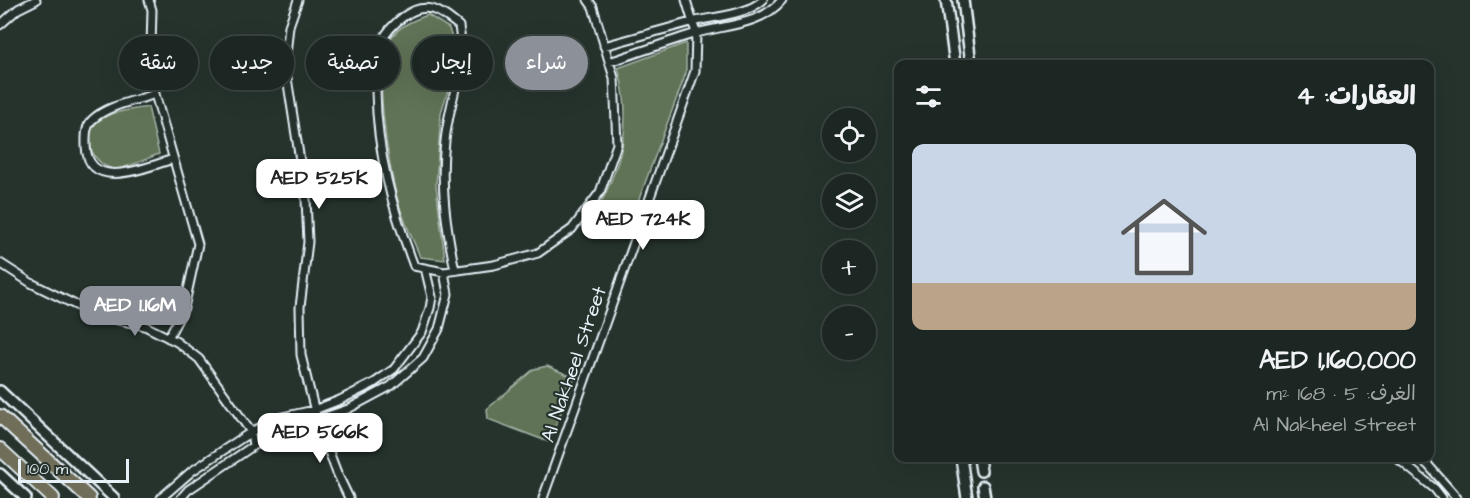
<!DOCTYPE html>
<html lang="ar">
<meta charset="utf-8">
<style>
body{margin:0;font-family:"Architects Daughter","Playpen Sans Arabic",sans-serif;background:#252e2a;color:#f1f3f6;direction:rtl;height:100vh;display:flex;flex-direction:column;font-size:22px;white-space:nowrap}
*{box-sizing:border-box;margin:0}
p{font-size:20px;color:#a0a5a5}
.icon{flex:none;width:33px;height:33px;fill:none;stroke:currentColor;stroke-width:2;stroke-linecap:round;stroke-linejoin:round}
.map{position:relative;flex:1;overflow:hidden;direction:ltr}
.panel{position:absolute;left:894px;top:60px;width:540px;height:402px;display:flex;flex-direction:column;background:#1c2622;border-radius:12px;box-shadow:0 6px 24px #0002,0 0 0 2px #3a4340;direction:rtl}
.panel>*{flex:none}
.banner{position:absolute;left:18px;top:36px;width:570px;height:54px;direction:rtl;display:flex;gap:12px}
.buttons{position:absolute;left:822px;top:108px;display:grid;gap:12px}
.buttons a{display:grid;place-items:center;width:54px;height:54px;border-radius:50%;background:#1c2622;box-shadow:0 6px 24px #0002,0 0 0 2px #3a4340;font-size:30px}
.scale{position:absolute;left:18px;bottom:15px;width:111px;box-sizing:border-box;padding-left:6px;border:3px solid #e8f1f8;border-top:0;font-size:16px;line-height:21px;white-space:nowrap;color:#e8f1f8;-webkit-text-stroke:4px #26332d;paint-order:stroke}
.price{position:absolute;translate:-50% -51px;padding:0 14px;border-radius:12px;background:#fff;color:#222;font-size:20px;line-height:39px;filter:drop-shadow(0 2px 3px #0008)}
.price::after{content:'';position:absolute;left:50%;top:36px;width:18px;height:14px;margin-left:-9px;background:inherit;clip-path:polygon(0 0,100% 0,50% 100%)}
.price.active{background:#8c9099;color:#fff}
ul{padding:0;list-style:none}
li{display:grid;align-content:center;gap:12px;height:318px;padding:0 18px}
li span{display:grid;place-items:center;height:186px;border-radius:12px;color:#555}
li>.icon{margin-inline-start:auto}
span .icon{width:108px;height:108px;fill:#fffc;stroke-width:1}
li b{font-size:26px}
h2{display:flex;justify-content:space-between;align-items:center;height:72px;padding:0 18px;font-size:26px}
.pill{padding:0 21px;border-radius:27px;background:#1c2622;box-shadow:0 6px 24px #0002,0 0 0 2px #3a4340;font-size:21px;line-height:54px}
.pill.active{background:#8c9099;color:#fff}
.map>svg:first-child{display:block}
.green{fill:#617356;stroke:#a4b2a7;stroke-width:1.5}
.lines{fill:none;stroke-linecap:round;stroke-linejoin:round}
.street-casing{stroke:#e8f1f8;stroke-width:11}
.secondary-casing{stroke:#e8f1f8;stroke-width:14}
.highway-casing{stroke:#e8f1f8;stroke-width:16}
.street{stroke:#26332d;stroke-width:7}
.secondary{stroke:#26332d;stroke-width:9}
.highway{stroke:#706e59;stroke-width:12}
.labels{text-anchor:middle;stroke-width:4.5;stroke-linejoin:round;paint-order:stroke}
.street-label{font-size:20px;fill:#e8f1f8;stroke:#26332d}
</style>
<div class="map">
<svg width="1470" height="498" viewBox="0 0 1470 498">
<rect width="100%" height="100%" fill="#26332d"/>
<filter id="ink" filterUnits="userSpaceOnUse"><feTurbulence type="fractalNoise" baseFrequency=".0167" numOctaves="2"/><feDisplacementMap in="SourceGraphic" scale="12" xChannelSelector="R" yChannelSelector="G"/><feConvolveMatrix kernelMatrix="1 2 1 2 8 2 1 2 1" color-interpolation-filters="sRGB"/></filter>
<g filter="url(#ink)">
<path class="green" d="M428,15L449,28L454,45L449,87L441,113L436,185L445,260L420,257C413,239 403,220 398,201C389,170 371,66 390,39C399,26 413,20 428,15Z
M686,43V73L626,234L592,220C620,169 635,126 618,68Z
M148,107L159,154C148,158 125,169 115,169C95,167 80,139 95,124C108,111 131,110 148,107Z
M547,366L575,378L549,442L488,419L487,409L534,369Z"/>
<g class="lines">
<g class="street-casing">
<path id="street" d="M149,0L152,10L151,47L155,94L198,244L184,308L168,338
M298,0L289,26L285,65L306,199L308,242L300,307L301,355L317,420L337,473L349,498
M0,25L18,9L36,0
M604,46C633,38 662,30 691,22C712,17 747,15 763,0
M609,62C637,53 665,43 693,34C722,25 761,26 782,0
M155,94C136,101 107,105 92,120C85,127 86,137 86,146C88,193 147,167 173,159
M0,263L31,283L96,315L145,326L177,342L199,359L217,384L251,432L253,446
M455,270C446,227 440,185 445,141C449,102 466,66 459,26C439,10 426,0 403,17C395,23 387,31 382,41C374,56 375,74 376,91C377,153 392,208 414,266L444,272L494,265L538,253L572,229L600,192L617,144L614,78L593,7L588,0
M1397,458L1435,489L1442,498
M1418,458L1428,465L1457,498
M161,498L192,471L251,432L282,417L314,410L340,400L374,383L394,369L422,332L430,308L432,297L425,268
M181,498L188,490L253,446L288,430L348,409L391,386L423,358L439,329L448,294L444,272
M543,498L695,71L696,33L686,0"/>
</g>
<g class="secondary-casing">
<path id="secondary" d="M946,0L955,64
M963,0L971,64
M0,391L114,498
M961,458L967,498
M979,458L981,471
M0,474L26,498
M983,486L985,498"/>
</g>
<g class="highway-casing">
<path id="highway" d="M0,416L89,498
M0,449L53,498"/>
</g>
<use href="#street" class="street"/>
<use href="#secondary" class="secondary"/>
<use href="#highway" class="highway"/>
</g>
</g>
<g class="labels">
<g class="street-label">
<text transform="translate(573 364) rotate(-71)" y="7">Al Nakheel Street</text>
</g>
</g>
</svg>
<div class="buttons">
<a><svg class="icon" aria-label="locate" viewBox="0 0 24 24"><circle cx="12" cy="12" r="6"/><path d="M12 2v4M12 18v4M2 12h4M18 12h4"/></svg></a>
<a><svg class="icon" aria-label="layers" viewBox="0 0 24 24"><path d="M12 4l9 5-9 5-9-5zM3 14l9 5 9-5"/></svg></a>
<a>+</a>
<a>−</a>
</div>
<div class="scale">100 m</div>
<b class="price" style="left:319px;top:210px">AED 525K</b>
<b class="price" style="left:643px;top:251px">AED 724K</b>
<b class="price active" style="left:135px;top:337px">AED 1.16M</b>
<b class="price" style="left:320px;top:464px">AED 566K</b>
<div class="banner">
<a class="pill active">شراء</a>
<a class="pill">إيجار</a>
<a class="pill">تصفية</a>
<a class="pill">جديد</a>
<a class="pill">شقة</a>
</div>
<section class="panel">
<h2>العقارات: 4<svg class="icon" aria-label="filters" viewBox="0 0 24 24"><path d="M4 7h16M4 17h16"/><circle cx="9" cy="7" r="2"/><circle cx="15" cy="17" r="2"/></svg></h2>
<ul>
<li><span style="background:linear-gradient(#c9d6e8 75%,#b9a48a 0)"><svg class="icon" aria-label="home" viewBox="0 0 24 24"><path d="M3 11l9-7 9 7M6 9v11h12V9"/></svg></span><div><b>AED 1,160,000</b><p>الغرف: 5 · 168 m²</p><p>Al Nakheel Street</p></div></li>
</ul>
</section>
</div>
